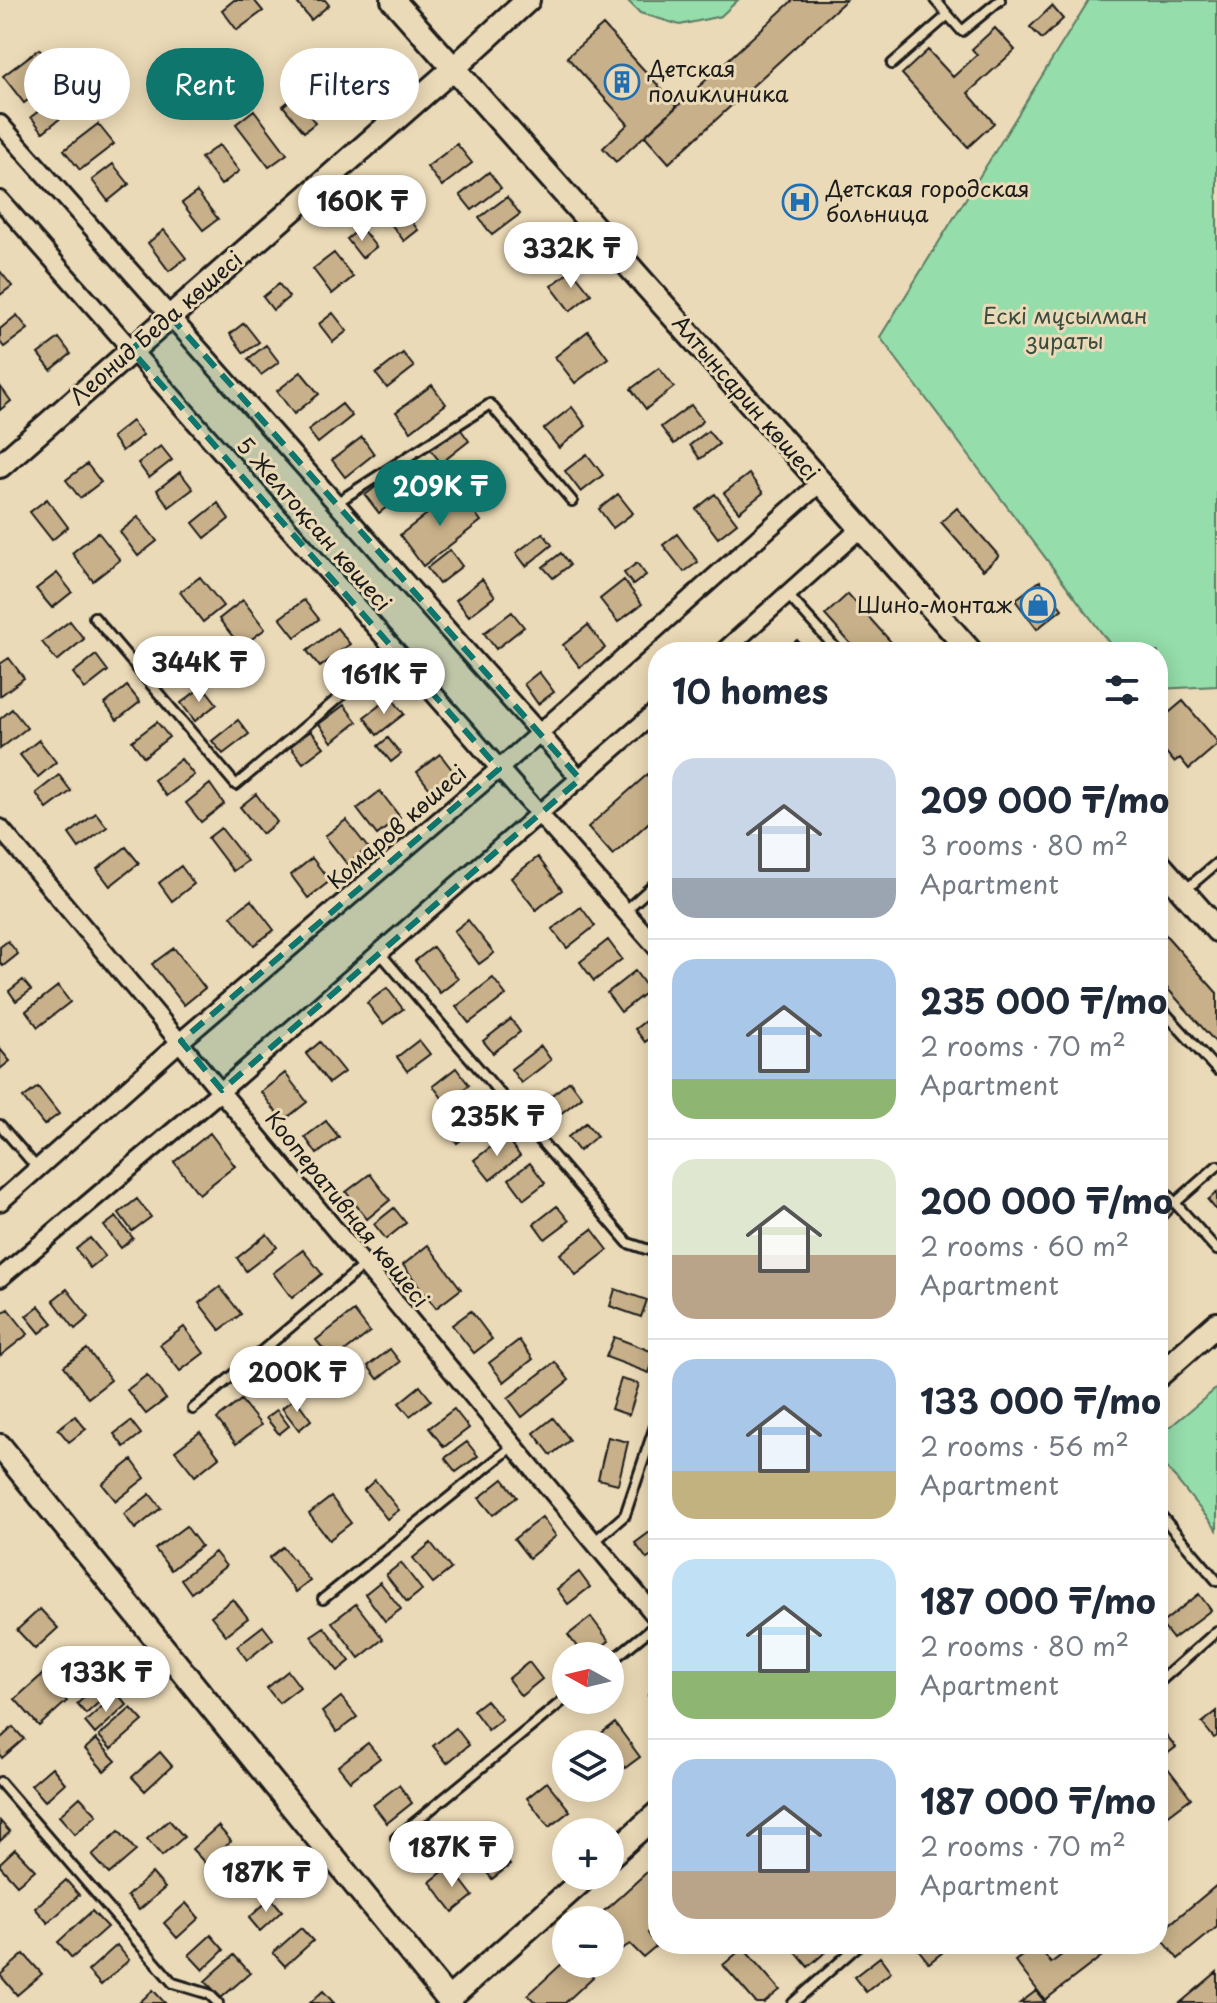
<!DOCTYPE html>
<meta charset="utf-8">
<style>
body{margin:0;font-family:"Playpen Sans",sans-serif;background:#f6f6f7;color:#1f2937;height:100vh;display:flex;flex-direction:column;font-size:30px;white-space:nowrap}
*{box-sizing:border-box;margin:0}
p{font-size:26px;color:#747a83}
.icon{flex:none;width:44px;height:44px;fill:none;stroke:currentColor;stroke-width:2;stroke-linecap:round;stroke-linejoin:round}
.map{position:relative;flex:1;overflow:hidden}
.side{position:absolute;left:648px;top:642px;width:520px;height:1312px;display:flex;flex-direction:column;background:#fff;border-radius:32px;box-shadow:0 4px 20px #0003}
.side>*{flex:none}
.hud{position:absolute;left:24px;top:48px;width:504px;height:72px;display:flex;gap:16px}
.needle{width:52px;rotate:278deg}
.controls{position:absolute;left:552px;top:1642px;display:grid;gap:16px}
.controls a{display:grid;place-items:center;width:72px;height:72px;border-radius:50%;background:#fff;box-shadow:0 4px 20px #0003;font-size:40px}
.price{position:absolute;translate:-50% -68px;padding:0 18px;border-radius:28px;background:#fff;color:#222;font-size:26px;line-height:52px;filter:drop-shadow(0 2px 4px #0008)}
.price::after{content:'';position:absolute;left:50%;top:48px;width:24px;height:18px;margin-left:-12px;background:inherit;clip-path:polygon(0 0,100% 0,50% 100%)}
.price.selected{background:#0f766e;color:#fff}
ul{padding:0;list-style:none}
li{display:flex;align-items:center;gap:24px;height:200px;padding:0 24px}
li+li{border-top:2px solid #e0e1e3}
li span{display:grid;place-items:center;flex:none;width:224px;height:160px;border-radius:24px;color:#555}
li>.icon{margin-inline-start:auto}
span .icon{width:96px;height:96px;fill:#fffc;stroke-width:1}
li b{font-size:34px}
h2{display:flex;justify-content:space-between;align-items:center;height:96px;padding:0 24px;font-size:34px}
.tag{padding:0 28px;border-radius:36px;background:#fff;box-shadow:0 4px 20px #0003;font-size:28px;line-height:72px}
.tag.selected{background:#0f766e;color:#fff}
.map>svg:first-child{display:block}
.green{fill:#95ddab;stroke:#587c64;stroke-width:2}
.building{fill:#c8b18a;stroke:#1c1c1c;stroke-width:2}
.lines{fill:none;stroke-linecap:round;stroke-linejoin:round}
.lane-casing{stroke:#1c1c1c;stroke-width:14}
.street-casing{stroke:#1c1c1c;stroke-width:22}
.secondary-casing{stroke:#1c1c1c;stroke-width:28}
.lane{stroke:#ebdab7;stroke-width:8}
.street{stroke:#ebdab7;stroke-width:16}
.secondary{stroke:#ebdab7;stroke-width:22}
.marked{fill:#0f766e;fill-opacity:0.2;stroke:#0f766e;stroke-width:6;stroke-dasharray:16 10;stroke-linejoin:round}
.labels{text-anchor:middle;stroke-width:6;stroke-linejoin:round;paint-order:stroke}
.poi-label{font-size:22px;fill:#1c1c1c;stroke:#ebdab7;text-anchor:start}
.park-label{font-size:22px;fill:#3a4c40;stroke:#ebdab7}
.street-label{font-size:22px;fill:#1c1c1c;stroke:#ebdab7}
</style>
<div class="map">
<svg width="1217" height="2003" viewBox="0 0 1217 2003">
<rect width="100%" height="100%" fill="#ebdab7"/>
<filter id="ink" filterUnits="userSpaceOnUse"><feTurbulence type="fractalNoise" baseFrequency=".0125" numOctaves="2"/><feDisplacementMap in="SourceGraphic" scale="16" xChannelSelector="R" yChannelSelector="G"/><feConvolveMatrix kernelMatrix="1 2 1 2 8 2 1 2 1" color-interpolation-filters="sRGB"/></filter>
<g filter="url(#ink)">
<path class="green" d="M627,0H738L721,16L680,25L640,13Z
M1089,0H1217V686L1158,689V652H1116L880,337Z
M1217,1388V1530L1158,1457V1437Z"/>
<path class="building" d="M234,0H254L263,11L237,30L222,10Z
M304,0H325L329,5L311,20L298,4Z
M793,0H846L669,163L645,136Z
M1052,6L1063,19L1042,39L1030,27Z
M603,25L677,106L616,162L603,148L628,124L567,57Z
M995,28L1015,50L968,93L994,123L968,147L902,74L928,50L953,77L977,55L972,49Z
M39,49L59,76L24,103L3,76Z
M375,58L389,75L370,90L356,72Z
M341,85L356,105L342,116L326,96Z
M66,90L77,105L43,132L31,117Z
M295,96L315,123L304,132L283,106Z
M254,110L287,154L269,167L236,124Z
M98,124L114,144L80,170L64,150Z
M457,144L472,163L442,186L427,167Z
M219,145L239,171L221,185L201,158Z
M113,164L129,184L108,201L92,180Z
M489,172L501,188L472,210L460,195Z
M197,192L218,219L203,230L182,203Z
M507,197L520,214L492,235L479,218Z
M398,204L418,230L404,241L384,215Z
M361,228L376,247L362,258L347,239Z
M164,230L186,258L169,271L148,243Z
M531,232L545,250L529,263L515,245Z
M334,253L353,277L332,294L313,269Z
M572,270L591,294L570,311L551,286Z
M0,271L12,286L0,295Z
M279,284L289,297L273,310L263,297Z
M333,313L347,331L333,342L319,324Z
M17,315L28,329L4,347L0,342V329Z
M244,323L259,342L244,353L230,334Z
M588,331L608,358L575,383L555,357Z
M59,338L71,354L51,370L38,354Z
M266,345L279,362L261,375L248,359Z
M403,353L414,367L387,388L376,374Z
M659,368L674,387L646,409L631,389Z
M301,372L319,394L294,414L277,391Z
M432,385L446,404L411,431L396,412Z
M0,386L11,401L0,410Z
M342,404L352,416L318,443L308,430Z
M691,405L703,421L674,444L661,427Z
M572,407L586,426L559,448L544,429Z
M132,421L143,435L122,451L112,437Z
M459,427L469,441L441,463L430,449Z
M708,431L719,444L700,459L690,445Z
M362,437L374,454L345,477L332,460Z
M161,446L172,460L149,478L138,463Z
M587,454L603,475L581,492L565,471Z
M87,464L101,482L80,498L66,480Z
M180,472L193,489L169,507L157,490Z
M749,474L763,493L739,512L724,493Z
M386,479L400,497L379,513L365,495Z
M458,490L481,521L423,566L400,535Z
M618,494L633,513L613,528L599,509Z
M715,494L737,523L718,538L696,509Z
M47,499L68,527L52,540L30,512Z
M218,503L229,519L205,538L193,523Z
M957,508L999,556L983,570L941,522Z
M138,517L157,541L138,556L120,532Z
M98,532L120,560L93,581L72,553Z
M543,533L552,545L526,566L516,553Z
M677,534L698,562L684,572L663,545Z
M450,550L462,566L439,584L427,568Z
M561,553L570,565L553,578L543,567Z
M637,563L646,575L633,585L624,573Z
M57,573L72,592L52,608L36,589Z
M200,577L223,606L203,622L180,592Z
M482,579L495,596L469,616L456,600Z
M624,580L642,604L618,622L600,599Z
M1040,581L1062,609L1037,629L1015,600Z
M848,594L900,652H858L825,615Z
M243,600L265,629L241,647L219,619Z
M304,600L319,619L295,637L280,618Z
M512,612L524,627L496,649L484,633Z
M70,621L84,639L57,661L42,642Z
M588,625L605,648L580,667L563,645Z
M337,628L350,644L320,667L307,651Z
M797,640L808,652H783Z
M186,648L199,665L172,686L159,669Z
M96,655L108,671L85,689L73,673Z
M9,658L24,678L0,696V664Z
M539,672L554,692L538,704L524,684Z
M127,686L140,702L117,720L105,704Z
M203,686L217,704L195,721L181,703Z
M391,697L404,714L377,735L364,717Z
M1183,701L1217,741V745L1189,769L1180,758L1174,762L1158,743V722Z
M344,705L357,722L332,742L319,724Z
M12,709L27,728L0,749V719Z
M238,720L249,734L223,754L212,741Z
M157,722L169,737L144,757L132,741Z
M311,731L324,747L303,763L290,746Z
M388,738L401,754L391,762L378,746Z
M39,740L56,762L38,777L20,755Z
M440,754L456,775L433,793L417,772Z
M181,759L194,775L166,796L154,780Z
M658,765V814L613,855L588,827Z
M59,775L71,791L47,809L36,793Z
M210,784L224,804L201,822L186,803Z
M380,791L400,817L377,835L357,809Z
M256,794L277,822L262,834L240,807Z
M96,813L107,827L79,848L69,834Z
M346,820L368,848L347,864L325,836Z
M221,828L247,861L233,871L208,838Z
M126,847L139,863L110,886L97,869Z
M538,857L562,890L536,910L511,878Z
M312,858L330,881L308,898L291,875Z
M181,866L194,884L172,901L159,883Z
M251,900L274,930L254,945L231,916Z
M581,907L595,926L567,948L552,929Z
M468,920L494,953L479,964L454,931Z
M1163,932L1217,993V1044L1158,978V937Z
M608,940L622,959L594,981L580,962Z
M8,941L18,954L3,966L0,962V947Z
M433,947L458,979L440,993L415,961Z
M174,948L205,988L184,1005L152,964Z
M635,971L649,990L621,1012L607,993Z
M493,978L506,995L469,1023L456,1007Z
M23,980L31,990L16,1001L9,991Z
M58,986L70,1002L38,1027L26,1011Z
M387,988L403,1009L383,1024L367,1003Z
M658,1011V1032L645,1042L635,1029Z
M511,1019L520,1032L493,1053L483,1041Z
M419,1040L430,1054L407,1071L397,1057Z
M320,1042L344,1072L329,1083L306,1054Z
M541,1046L551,1060L521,1083L511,1069Z
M0,1049L10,1061L0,1069Z
M456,1068L469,1085L446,1103L433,1086Z
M285,1073L307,1102L283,1121L261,1092Z
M570,1081L582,1097L551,1121L539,1105Z
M38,1087L59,1114L44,1125L23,1098Z
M481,1099L493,1115L457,1143L445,1127Z
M326,1121L339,1137L317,1154L305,1137Z
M586,1123L597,1136L579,1151L568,1137Z
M210,1133L235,1166L199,1194L174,1162Z
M505,1136L520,1156L490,1180L474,1160Z
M530,1163L545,1183L524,1199L509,1179Z
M370,1174L390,1200L367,1219L346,1192Z
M1217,1192V1211L1208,1200Z
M137,1199L151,1217L132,1231L119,1213Z
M1165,1202L1174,1211L1158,1227V1210Z
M557,1206L569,1221L545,1239L534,1224Z
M394,1208L406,1223L386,1239L374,1224Z
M116,1217L133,1238L121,1248L104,1226Z
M592,1229L608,1250L576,1275L560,1254Z
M267,1234L277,1247L246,1271L237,1258Z
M90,1238L105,1256L90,1268L76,1249Z
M428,1245L461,1289L436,1308L403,1265Z
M303,1250L322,1274L292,1298L273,1273Z
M220,1287L241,1314L220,1330L199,1303Z
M67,1289L89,1317L75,1329L53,1300Z
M615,1289L647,1300L641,1317L610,1306Z
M39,1306L53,1323L40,1333L26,1316Z
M8,1309L28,1334L0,1356V1315Z
M354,1311L370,1332L333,1361L316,1340Z
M471,1311L492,1339L474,1353L452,1325Z
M184,1327L204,1353L180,1371L160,1345Z
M614,1337L656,1353L649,1373L606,1357Z
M519,1340L533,1359L504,1382L489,1363Z
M87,1349L111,1380L88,1398L64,1366Z
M390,1349L400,1362L378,1379L368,1366Z
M313,1352L329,1373L312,1386L296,1365Z
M555,1362L569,1380L522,1417L508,1398Z
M147,1375L166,1399L146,1414L127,1390Z
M621,1379L639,1384L629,1415L611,1409Z
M420,1386L431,1400L410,1416L399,1403Z
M295,1398L311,1420L299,1430L282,1408Z
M241,1400L261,1425L236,1444L217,1419Z
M454,1409L469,1428L444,1447L429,1428Z
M277,1410L289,1426L279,1434L266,1418Z
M75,1416L86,1429L69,1442L58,1429Z
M553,1418L570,1440L551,1455L534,1433Z
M131,1421L141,1434L124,1447L114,1434Z
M200,1432L219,1457L195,1476L175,1451Z
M608,1437L628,1442L618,1484L598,1479Z
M467,1442L478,1456L456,1472L445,1458Z
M132,1460L145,1478L116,1501L102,1484Z
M503,1479L517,1497L493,1515L479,1498Z
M375,1480L399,1510L387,1519L364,1490Z
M150,1494L161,1508L135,1529L124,1514Z
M331,1497L351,1523L329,1540L309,1514Z
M542,1517L556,1536L529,1558L514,1539Z
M186,1526L201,1546L171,1570L155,1549Z
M658,1526V1551L647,1559L635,1543Z
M431,1543L451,1569L433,1583L413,1558Z
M283,1547L310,1581L296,1592L269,1558Z
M215,1552L226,1566L191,1593L181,1579Z
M401,1563L422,1590L407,1602L386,1575Z
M579,1572L590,1587L568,1604L557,1589Z
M380,1582L401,1609L385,1621L365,1594Z
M1199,1594L1211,1610L1173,1639L1161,1624Z
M233,1599L248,1618L226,1635L211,1616Z
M356,1604L383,1639L359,1658L332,1622Z
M40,1609L58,1628L35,1649L17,1630Z
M591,1617L609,1641L589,1656H584L568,1635Z
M263,1626L273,1639L247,1660L237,1646Z
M324,1627L350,1661L338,1671L311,1636Z
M529,1662L542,1679L521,1696L508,1679Z
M288,1671L300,1687L279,1703L267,1688Z
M43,1674L67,1701L39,1726L15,1699Z
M99,1683L108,1694L86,1714L77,1704Z
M658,1687V1707L648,1695Z
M117,1693L127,1705L95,1734L85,1722Z
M341,1697L357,1717L337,1732L322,1712Z
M486,1700L502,1719L488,1730L473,1710Z
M131,1708L143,1721L111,1749L99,1736Z
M1217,1711V1736L1214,1738L1202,1723Z
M615,1723L640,1757L625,1768L610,1749V1744H606L599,1735Z
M1158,1725L1176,1747L1158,1761Z
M13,1727L24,1739L2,1758L0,1755V1739Z
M456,1728L469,1745L447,1763L433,1746Z
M96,1739L116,1761L104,1771L85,1749Z
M368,1743L380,1758L350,1781L338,1766Z
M160,1752L172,1766L145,1791L132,1777Z
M52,1767L65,1783L45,1801L31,1785Z
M1167,1767L1191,1798L1158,1823V1774Z
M547,1782L570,1811L549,1827L527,1798Z
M399,1785L412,1803L387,1823L373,1805Z
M80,1797L97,1815L75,1834L59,1816Z
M169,1820L184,1837L162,1856L147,1839Z
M0,1821L10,1832L0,1841Z
M218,1826L231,1841L206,1864L192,1849Z
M119,1831L136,1851L109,1874L92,1855Z
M486,1834L510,1865L492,1879L468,1848Z
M15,1849L35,1870L17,1885L0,1866V1863Z
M243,1859L257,1875L243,1887L229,1871Z
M657,1863L658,1922L648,1933L656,1946L643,1957L630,1944L610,1956V1920H594Z
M450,1866L473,1896L453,1912L430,1882Z
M152,1873L165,1888L139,1910L127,1896Z
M66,1880L79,1895L48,1923L35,1908Z
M1217,1885V1927L1178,1959L1158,1934Z
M271,1898L282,1911L260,1931L249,1918Z
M186,1903L199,1918L177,1938L164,1923Z
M92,1911L107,1927L72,1958L58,1942Z
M301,1928L313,1941L285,1966L273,1953Z
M211,1935L224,1950L203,1970L189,1955Z
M789,1944H835L808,1967Z
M914,1944H953L929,1963Z
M1076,1944H1093L1102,1956L1045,2000L1015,1961L1037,1945L1051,1963Z
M117,1945L129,1960L101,1985L88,1971Z
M743,1948L780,1990L764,2003H756L723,1965Z
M24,1954L42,1974L17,1995L0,1975Z
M234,1955L250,1973L221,1998L205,1981Z
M880,1957L891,1972L866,1992L854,1977Z
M566,1960V1964H581L593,1977L565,2003H536L528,1995Z
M1217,1972V2003H1180Z
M153,1990L165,2003H139Z
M323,1991L334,2003H310Z
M1036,1991L1045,2002L1020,2003Z"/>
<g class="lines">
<g class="lane-casing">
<path id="lane" d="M935,0L962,31L1000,0
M892,64L948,15
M336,503L490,404L572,501
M787,594L839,652
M94,617L236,785L395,650
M1184,891L1217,863
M625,911L658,881
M380,953L628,1243L658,1253
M1158,1005L1217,1070
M0,1125L37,1168
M1158,1184L1217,1250
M1175,1203L1217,1166
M193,1409L363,1266
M1158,1512L1217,1581
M594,1542L625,1515L658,1417
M323,1599L513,1446
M610,1662L658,1623
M1158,1683L1217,1631
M0,1782L173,1983L209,1994L218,2003
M396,1838L566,1698
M793,2003L860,1944"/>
</g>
<g class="street-casing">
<path id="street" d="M0,124L580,779
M0,200L658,949
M723,652L861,528
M0,828C222,1090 438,1356 658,1619
M0,1202L181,1041L499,769L821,482
M0,1278L222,1090L658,710"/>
</g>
<g class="secondary-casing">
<path id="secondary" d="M393,0L971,652
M0,466L455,67L528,0
M1158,863L1217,930
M1158,1376L1217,1324
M0,1446L451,2003
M610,1856L658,1813
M449,1999L587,1876"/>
</g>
<use href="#lane" class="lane"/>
<use href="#street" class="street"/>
<use href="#secondary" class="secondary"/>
</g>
</g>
<path class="marked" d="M170,316L580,779L222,1090L181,1041L499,769L131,350Z"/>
<defs>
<g id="building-ring" transform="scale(1.8)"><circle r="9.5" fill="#ebdab7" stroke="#1f6fb2" stroke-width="1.5"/><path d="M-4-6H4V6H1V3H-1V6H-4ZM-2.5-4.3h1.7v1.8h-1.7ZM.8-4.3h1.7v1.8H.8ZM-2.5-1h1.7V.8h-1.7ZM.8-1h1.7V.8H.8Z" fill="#1f6fb2"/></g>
<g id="hospital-ring" transform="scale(1.8)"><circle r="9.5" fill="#ebdab7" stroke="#1f6fb2" stroke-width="1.5"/><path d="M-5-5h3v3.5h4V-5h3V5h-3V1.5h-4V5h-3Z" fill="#1f6fb2"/></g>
<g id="shop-ring" transform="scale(1.8)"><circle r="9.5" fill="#ebdab7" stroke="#1f6fb2" stroke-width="1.5"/><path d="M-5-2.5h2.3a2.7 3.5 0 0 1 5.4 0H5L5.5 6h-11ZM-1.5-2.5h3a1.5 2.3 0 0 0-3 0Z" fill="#1f6fb2"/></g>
</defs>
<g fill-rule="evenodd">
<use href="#building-ring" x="622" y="82"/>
<use href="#hospital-ring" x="800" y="202"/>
<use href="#shop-ring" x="1038" y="605"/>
</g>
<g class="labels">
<g class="poi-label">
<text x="648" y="77">Детская<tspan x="648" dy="25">поликлиника</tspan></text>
<text x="826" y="197">Детская городская<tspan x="826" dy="25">больница</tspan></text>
<text x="1012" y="613" text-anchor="end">Шино-монтаж</text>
</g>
<g class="park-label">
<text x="1065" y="324">Ескі мұсылман<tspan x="1065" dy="25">зираты</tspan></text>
</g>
<g class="street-label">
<text transform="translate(156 328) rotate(-41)" y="8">Леонид Беда көшесі</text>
<text transform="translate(746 398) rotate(49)" y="8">Алтынсарин көшесі</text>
<text transform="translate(314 524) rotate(49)" y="8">5 Желтоқсан көшесі</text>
<text transform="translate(397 827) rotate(-41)" y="8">Комаров көшесі</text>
<text transform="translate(347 1209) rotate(51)" y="8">Кооперативная көшесі</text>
</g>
</g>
</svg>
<div class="controls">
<a><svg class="needle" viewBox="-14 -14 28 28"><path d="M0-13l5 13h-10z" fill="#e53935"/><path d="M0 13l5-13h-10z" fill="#747a83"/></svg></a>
<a><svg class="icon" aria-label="layers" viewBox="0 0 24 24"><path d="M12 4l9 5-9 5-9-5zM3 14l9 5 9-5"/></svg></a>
<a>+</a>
<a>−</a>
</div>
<b class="price" style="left:362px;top:243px">160K ₸</b>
<b class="price" style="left:571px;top:290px">332K ₸</b>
<b class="price selected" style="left:440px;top:528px">209K ₸</b>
<b class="price" style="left:199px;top:704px">344K ₸</b>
<b class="price" style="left:384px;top:716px">161K ₸</b>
<b class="price" style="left:497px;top:1158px">235K ₸</b>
<b class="price" style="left:297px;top:1414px">200K ₸</b>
<b class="price" style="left:106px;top:1714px">133K ₸</b>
<b class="price" style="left:452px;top:1889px">187K ₸</b>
<b class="price" style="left:266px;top:1914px">187K ₸</b>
<div class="hud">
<a class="tag">Buy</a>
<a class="tag selected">Rent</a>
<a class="tag">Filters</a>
</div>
<section class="side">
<h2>10 homes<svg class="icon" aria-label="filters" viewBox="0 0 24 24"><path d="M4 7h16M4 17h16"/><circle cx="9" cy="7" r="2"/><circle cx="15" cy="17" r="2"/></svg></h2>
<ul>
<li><span style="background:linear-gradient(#c9d6e8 75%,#9aa5b1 0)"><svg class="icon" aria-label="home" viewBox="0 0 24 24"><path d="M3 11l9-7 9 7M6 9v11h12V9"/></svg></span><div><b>209 000 ₸/mo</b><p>3 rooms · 80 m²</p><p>Apartment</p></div></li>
<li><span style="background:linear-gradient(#a9c7e8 75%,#8fb573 0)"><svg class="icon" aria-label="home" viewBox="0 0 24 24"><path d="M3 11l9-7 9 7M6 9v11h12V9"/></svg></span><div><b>235 000 ₸/mo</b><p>2 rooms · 70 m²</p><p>Apartment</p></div></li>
<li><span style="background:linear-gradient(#dfe7d0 60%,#b9a48a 0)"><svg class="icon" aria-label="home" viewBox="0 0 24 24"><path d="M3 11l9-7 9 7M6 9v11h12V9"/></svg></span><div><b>200 000 ₸/mo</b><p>2 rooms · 60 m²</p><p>Apartment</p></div></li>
<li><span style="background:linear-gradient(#a9c7e8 70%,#c2b280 0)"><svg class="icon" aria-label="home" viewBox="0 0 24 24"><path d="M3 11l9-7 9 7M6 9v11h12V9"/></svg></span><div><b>133 000 ₸/mo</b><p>2 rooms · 56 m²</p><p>Apartment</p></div></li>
<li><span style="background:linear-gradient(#bfe0f5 70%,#8fb573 0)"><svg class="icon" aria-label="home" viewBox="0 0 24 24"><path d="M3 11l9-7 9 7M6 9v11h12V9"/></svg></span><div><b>187 000 ₸/mo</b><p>2 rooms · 80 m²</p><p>Apartment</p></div></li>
<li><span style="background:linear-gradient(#a9c7e8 70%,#b9a48a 0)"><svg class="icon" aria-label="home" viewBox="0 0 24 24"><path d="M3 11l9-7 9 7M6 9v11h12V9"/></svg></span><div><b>187 000 ₸/mo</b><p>2 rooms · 70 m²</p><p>Apartment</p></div></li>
</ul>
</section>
</div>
